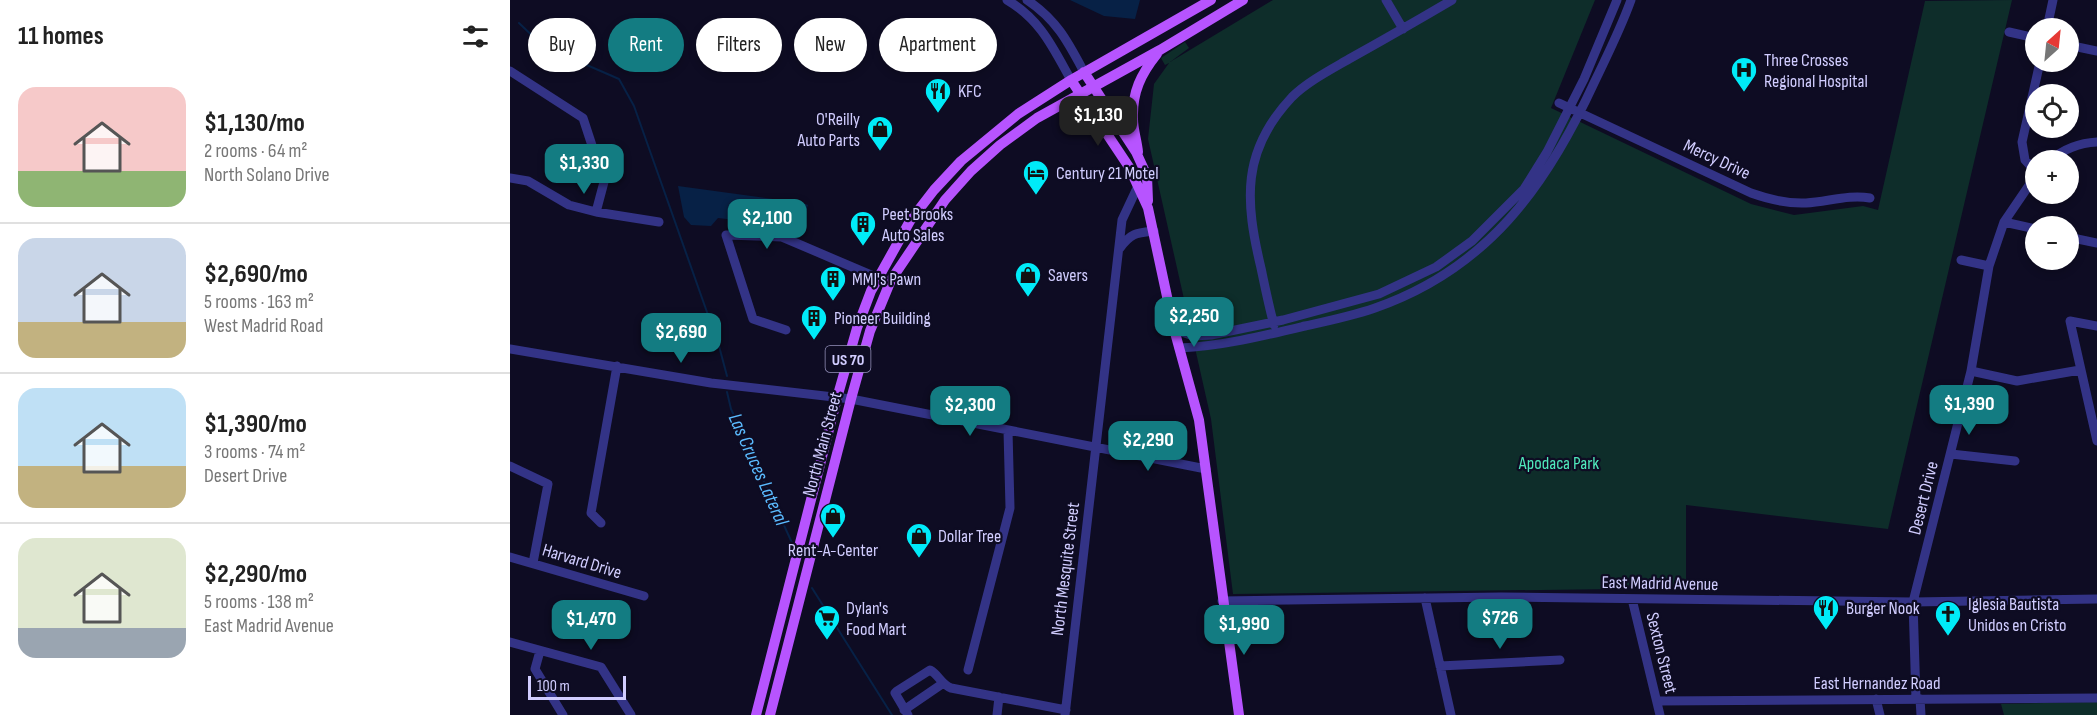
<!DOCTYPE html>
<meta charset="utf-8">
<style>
body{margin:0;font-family:"Sofia Sans Condensed",sans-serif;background:#f6f6f6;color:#222;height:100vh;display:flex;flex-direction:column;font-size:22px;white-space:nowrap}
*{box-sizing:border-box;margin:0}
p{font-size:20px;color:#767676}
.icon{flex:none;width:33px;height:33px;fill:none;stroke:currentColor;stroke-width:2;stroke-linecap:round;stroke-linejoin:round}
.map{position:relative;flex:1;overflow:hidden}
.details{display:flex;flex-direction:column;background:#fff;width:510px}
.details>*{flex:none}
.top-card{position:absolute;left:18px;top:18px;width:570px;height:54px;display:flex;gap:12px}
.needle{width:39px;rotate:27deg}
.buttons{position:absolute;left:1515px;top:18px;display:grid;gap:12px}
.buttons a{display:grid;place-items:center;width:54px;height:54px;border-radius:50%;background:#fff;box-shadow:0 3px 9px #0003;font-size:30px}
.scale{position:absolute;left:18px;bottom:15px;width:98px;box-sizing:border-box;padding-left:6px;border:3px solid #d1cdff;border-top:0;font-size:16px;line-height:21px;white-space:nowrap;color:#d1cdff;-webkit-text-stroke:4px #0e0c23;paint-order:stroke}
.price{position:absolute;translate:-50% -51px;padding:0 14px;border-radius:12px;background:#137c82;color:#fff;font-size:20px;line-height:39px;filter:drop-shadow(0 2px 3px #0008)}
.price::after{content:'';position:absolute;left:50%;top:36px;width:18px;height:14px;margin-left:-9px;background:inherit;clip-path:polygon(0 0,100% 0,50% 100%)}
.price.active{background:#222;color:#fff}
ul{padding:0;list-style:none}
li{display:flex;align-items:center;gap:18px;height:150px;padding:0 18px}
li+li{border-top:2px solid #e0e0e0}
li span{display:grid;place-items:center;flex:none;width:168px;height:120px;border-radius:18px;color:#555}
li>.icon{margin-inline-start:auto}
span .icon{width:72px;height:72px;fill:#fffc;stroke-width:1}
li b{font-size:26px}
h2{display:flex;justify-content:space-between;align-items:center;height:72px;padding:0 18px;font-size:26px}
.tag{padding:0 21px;border-radius:27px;background:#fff;box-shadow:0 3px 9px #0003;font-size:21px;line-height:54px}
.tag.active{background:#137c82;color:#fff}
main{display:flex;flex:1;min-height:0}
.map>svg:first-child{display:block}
.green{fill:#0e2d2a}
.water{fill:#072146}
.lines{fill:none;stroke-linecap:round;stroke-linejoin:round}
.stream{stroke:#072146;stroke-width:2}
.minor{stroke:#333386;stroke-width:9}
.major{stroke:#b754ff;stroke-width:10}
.labels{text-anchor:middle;stroke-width:4.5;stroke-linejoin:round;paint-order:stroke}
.shield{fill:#0e0c23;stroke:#9693bd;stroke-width:1.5}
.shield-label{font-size:16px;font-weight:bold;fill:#d1cdff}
.poi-label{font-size:18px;fill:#d1cdff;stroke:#0e0c23;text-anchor:start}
.street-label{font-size:18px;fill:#d1cdff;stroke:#0e0c23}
.park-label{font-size:18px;fill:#4fe9bb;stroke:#0e0c23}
.water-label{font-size:20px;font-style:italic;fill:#5bbbff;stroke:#0e0c23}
</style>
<main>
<section class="details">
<h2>11 homes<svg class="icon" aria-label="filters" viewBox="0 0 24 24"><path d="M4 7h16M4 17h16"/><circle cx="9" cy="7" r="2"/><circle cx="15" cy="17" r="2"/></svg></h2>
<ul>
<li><span style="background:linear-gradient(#f6c9c9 70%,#8fb573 0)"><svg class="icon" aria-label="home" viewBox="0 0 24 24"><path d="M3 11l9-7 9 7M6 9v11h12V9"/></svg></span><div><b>$1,130/mo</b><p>2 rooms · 64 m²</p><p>North Solano Drive</p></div></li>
<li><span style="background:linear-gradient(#c9d6e8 70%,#c2b280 0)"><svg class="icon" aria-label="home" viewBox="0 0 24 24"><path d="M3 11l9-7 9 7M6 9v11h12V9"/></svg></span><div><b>$2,690/mo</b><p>5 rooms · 163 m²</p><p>West Madrid Road</p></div></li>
<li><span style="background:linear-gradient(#bfe0f5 65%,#c2b280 0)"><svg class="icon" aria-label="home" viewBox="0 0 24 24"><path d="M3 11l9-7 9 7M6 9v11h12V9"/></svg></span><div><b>$1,390/mo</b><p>3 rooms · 74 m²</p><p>Desert Drive</p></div></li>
<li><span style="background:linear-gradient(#dfe7d0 75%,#9aa5b1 0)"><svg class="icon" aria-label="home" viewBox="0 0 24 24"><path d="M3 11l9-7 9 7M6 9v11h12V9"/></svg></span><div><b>$2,290/mo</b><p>5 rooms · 138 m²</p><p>East Madrid Avenue</p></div></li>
</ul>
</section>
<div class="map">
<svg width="1587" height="715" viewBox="0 0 1587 715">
<rect width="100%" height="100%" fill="#0e0c23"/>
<path class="green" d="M763,0H1085L1041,108L1241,204L1284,215L1353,206L1368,210L1415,1L1502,0L1378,529L1176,505V588L723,594L701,419L638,139L644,84L659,63L655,65L651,58L675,42L679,48L660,62Z
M1587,702V715H1494L1491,704Z"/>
<path class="water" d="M560,0H630L625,19L594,16Z
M168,186L292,203L298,205L290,231L267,225L208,218L201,226L181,225L174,217Z"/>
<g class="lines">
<path class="stream" d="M9,23L33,46L109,79L124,106L209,346L217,376
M217,392L221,409L283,545
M302,588L382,715"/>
<path class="minor" d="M497,0C531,20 543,48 561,80
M517,0C547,20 558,42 574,72
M876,0L893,29
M1537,28L1543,0
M1499,32L1526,38
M1558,45L1587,51
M0,71L73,118L94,182L86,212
M1049,103L1241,193C1258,199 1277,204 1296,203C1317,202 1339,194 1360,198
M1541,160C1555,148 1569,143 1587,142
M1526,172L1515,160L1512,142L1530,62
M0,178L18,181L59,205L86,212L149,222
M1494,222L1526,229
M1558,237L1587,243
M610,248C621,233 626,233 644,231
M1451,260L1479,266
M764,325C759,307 755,287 751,268C735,201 731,151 782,97C797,82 820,70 839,59C873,40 908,20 942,0
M1587,326L1560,321L1587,441
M664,329L683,336L701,335L773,320L869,294L926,267L962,241L1014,189L1037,152L1074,79L1107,0
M276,330L243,319L216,235L272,237L368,278
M669,348C712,346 753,336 795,326C818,321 842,316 865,308C977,269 1036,187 1084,83C1097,56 1111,28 1121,0
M0,349L201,383L341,399L696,469
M1461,371L1507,381L1570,370
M1441,454L1505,461
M0,466L38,484L23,563
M91,523L81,513L107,366
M0,557L134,596
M915,598L941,715
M1122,599L1150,715
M712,601L991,597L1403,602L1587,599
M0,642L91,667L121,715
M30,651L25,669L53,715
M930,666L1050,660
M458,670L500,508L498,431
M1366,699L1370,715
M1406,699L1403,602L1461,371L1479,266L1494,222L1526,175
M1410,699L1411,715
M1147,701L1587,698
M394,710L432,684
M398,715L385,693L387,691L420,670C429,675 431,684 441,688L556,710
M487,715L489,697
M555,715L612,220L628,186"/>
<path class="major" d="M574,72L626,152L637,176L638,201
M561,80L619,167L638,208L664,329L689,420L729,715
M628,152C627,141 623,130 623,119C622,92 631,74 647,54
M246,715L327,398L347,328L361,291L400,221L424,190L451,161L508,114L561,80L701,0
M260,715L341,399L360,331L381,280L435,200L461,171L490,145L527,118L650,50L733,0"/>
</g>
<defs>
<g id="hospital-pin" transform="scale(1.35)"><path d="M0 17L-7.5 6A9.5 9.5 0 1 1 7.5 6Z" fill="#00ebf8" stroke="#0e0c23"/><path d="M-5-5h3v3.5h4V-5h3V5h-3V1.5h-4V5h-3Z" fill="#111"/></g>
<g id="restaurant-pin" transform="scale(1.35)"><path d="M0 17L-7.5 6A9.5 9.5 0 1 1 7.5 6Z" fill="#00ebf8" stroke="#0e0c23"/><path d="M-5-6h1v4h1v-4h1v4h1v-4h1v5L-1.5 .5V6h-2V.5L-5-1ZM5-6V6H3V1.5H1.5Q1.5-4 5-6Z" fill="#111"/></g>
<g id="shop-pin" transform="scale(1.35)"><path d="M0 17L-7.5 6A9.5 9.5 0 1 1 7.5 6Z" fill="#00ebf8" stroke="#0e0c23"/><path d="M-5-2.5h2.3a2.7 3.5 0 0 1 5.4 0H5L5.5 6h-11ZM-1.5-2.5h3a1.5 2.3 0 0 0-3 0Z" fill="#111"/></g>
<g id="hotel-pin" transform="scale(1.35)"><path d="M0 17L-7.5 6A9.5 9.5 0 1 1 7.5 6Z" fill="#00ebf8" stroke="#0e0c23"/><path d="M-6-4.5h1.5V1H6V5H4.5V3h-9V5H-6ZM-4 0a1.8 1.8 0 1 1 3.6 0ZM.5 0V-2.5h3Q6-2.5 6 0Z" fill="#111"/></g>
<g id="building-pin" transform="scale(1.35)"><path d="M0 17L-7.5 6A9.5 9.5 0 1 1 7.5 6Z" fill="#00ebf8" stroke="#0e0c23"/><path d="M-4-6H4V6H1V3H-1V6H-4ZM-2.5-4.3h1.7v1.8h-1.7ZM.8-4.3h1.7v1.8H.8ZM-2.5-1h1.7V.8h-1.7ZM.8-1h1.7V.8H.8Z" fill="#111"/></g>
<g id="church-pin" transform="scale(1.35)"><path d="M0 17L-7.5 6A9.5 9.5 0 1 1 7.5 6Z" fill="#00ebf8" stroke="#0e0c23"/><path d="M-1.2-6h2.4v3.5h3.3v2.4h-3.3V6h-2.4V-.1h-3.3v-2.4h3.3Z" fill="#111"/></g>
<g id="supermarket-pin" transform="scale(1.35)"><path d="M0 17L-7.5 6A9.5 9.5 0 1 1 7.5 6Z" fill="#00ebf8" stroke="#0e0c23"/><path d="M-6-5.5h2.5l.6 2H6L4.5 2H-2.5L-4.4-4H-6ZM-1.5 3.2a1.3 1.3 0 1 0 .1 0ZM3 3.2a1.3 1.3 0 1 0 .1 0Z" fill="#111"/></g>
</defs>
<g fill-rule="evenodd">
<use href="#hospital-pin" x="1234" y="70"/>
<use href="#restaurant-pin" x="428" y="91"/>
<use href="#shop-pin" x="370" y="129"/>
<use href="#hotel-pin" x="526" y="173"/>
<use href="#building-pin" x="353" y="224"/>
<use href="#shop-pin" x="518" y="275"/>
<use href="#building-pin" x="323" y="279"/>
<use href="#building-pin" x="304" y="318"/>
<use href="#shop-pin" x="323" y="516"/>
<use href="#shop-pin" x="409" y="536"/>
<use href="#restaurant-pin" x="1316" y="608"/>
<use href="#church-pin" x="1438" y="614"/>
<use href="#supermarket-pin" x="317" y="618"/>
</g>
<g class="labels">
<rect class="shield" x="315.5" y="346" width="45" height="26" rx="4.5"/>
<g class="shield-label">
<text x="338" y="365">US 70</text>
</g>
<g class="poi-label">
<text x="1254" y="66">Three Crosses<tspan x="1254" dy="21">Regional Hospital</tspan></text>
<text x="448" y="97">KFC</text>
<text x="350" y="125" text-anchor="end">O'Reilly<tspan x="350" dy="21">Auto Parts</tspan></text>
<text x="546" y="179">Century 21 Motel</text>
<text x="372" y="220">Peet Brooks<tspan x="372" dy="21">Auto Sales</tspan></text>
<text x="538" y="281">Savers</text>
<text x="342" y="285">MMJ's Pawn</text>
<text x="324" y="324">Pioneer Building</text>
<text x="428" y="542">Dollar Tree</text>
<text x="323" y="556" text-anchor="middle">Rent-A-Center</text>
<text x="1458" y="610">Iglesia Bautista<tspan x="1458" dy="21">Unidos en Cristo</tspan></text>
<text x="336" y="614">Dylan's<tspan x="336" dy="21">Food Mart</tspan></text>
<text x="1336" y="614">Burger Nook</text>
</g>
<g class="street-label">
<text transform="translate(1207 159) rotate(25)" y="6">Mercy Drive</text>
<text transform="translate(312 444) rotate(-75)" y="6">North Main Street</text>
<text transform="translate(1413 498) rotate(-76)" y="6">Desert Drive</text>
<text transform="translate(72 561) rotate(17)" y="6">Harvard Drive</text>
<text transform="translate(555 569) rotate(-83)" y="6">North Mesquite Street</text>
<text transform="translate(1150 583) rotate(1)" y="6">East Madrid Avenue</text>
<text transform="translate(1152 653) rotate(76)" y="6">Sexton Street</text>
<text x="1367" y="689">East Hernandez Road</text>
</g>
<g class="park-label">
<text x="1049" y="469">Apodaca Park</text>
</g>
<g class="water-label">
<text transform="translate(249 469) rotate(66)" y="7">Las Cruces Lateral</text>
</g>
</g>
</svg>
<div class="buttons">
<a><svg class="needle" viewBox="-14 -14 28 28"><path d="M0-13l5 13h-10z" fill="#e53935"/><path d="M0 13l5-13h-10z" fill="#767676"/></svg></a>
<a><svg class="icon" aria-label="locate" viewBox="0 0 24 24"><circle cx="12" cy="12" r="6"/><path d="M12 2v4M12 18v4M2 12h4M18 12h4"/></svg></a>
<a>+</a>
<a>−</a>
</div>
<div class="scale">100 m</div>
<b class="price active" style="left:588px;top:147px">$1,130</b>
<b class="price" style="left:74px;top:195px">$1,330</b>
<b class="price" style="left:257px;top:250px">$2,100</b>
<b class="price" style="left:684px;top:348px">$2,250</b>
<b class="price" style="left:171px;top:364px">$2,690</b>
<b class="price" style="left:1459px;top:436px">$1,390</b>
<b class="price" style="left:460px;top:437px">$2,300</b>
<b class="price" style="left:638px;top:472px">$2,290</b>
<b class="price" style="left:990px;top:650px">$726</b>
<b class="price" style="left:81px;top:651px">$1,470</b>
<b class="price" style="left:734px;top:656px">$1,990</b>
<div class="top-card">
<a class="tag">Buy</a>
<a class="tag active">Rent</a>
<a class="tag">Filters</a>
<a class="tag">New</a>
<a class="tag">Apartment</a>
</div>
</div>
</main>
